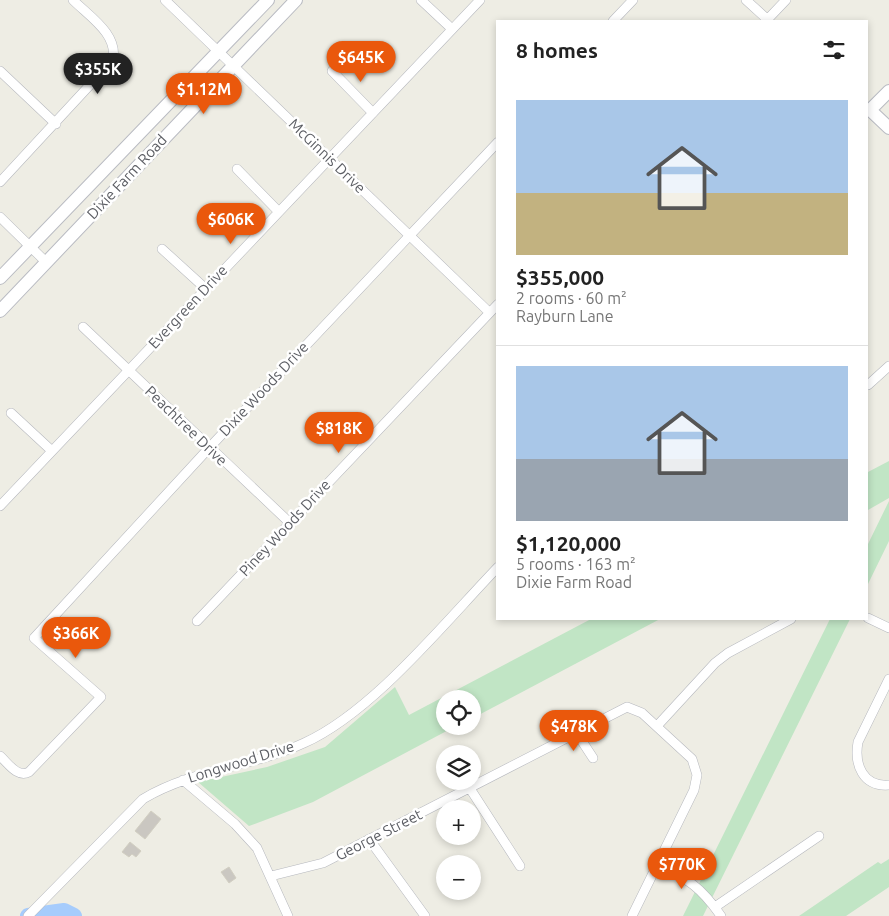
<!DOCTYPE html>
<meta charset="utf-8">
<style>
body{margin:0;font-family:Ubuntu,sans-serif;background:#f2f2f2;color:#222;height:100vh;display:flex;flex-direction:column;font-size:19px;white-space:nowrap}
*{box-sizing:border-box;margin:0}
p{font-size:16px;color:#767676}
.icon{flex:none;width:28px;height:28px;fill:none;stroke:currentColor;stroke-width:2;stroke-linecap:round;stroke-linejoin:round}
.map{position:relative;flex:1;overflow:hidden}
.details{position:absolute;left:496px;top:20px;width:372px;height:600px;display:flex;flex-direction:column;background:#fff;border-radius:0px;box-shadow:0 2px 8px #0003}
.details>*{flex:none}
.fabs{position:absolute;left:436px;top:690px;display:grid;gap:10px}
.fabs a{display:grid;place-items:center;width:45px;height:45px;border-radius:50%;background:#fff;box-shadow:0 2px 8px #0003;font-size:25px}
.price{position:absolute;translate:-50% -42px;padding:0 11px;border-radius:18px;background:#ea580c;color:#fff;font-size:16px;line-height:32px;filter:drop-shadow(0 1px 2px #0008)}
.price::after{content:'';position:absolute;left:50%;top:30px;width:15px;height:11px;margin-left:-8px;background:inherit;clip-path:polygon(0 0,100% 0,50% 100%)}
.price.current{background:#222;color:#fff}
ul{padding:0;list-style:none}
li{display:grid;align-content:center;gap:10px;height:265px;padding:0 20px}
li+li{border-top:1px solid #e0e0e0}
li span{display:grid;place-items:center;height:155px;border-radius:0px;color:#555}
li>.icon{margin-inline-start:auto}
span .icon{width:90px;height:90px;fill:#fffc;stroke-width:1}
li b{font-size:21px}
h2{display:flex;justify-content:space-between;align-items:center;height:60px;padding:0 20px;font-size:21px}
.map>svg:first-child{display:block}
.green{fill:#c1e5c5}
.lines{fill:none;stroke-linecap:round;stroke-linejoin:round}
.river{stroke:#a6ccfc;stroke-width:16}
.building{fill:#cac7c1;stroke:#d2cfc2}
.street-casing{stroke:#b6b8be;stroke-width:10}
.secondary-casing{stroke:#b9bbc2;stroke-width:14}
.street{stroke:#fff;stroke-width:9}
.secondary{stroke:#fff;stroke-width:12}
.labels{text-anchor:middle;stroke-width:5;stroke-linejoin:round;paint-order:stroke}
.street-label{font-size:15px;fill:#5c5e64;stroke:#fff}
</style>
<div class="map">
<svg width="889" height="916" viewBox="0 0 889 916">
<rect width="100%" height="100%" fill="#eeede4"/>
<path class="green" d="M889,461V498L868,510V472Z
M889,501V541L868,584V544Z
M591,619H660L473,718L472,699H445V726H456L313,802L249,826L198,782L267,767L325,747L395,687L409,715Z
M830,619H850L703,916H683Z
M889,859V887L846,916H799L878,862L881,864Z"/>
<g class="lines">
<path class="river" d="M28,916L64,911L74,916"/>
</g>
<path class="building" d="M151,811L161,819L145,839L135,831Z
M130,842L141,851L136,857L132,854L129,857L122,852Z
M229,867L236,878L229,883L221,872Z"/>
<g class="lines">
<g class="street-casing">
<path id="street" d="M165,0L489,312
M421,0L452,29
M746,0L768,20
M613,21L633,0
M766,21L786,0
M0,71L56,124
M332,71L373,113
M237,169L279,212
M0,182L113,60C118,34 90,17 73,0
M0,217L46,262
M162,249L206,289
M83,327L290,523
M868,385L889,366
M11,413L52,451
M0,506L480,0
M868,618L889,628
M197,621L498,304
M889,679L858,742C854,765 863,787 889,785
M657,726L715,663L728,653L791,619
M576,732L593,758
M0,756C8,763 17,778 29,772L101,697L34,638L209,448L498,142
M183,780L235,824L257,848L288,916
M469,787L520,866
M369,839L425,916
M657,864C688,879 701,887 721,916
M271,876L323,863L627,707L642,713L692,759L697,775L694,790L632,916
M715,907L819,836
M28,916L143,799C193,769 252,767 304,743C373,712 445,622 498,567"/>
</g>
<g class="secondary-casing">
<path id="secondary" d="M889,91L870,110L889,128
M0,278L268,0
M0,311L296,0"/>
</g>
<use href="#street" class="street"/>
<use href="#secondary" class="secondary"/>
</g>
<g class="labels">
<g class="street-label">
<text transform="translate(327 156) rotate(44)" y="5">McGinnis Drive</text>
<text transform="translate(127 177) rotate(-47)" y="5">Dixie Farm Road</text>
<text transform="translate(188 307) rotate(-47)" y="5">Evergreen Drive</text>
<text transform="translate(264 389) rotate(-47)" y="5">Dixie Woods Drive</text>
<text transform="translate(186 426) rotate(44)" y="5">Peachtree Drive</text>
<text transform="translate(285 528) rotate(-47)" y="5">Piney Woods Drive</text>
<text transform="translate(241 762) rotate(-17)" y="5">Longwood Drive</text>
<text transform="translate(379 835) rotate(-27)" y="5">George Street</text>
</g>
</g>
</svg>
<div class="fabs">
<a><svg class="icon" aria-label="locate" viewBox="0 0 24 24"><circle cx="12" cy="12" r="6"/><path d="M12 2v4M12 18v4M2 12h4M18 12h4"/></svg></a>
<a><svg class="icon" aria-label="layers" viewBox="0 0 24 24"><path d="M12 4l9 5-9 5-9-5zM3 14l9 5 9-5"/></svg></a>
<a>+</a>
<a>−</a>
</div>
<b class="price" style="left:361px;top:83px">$645K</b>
<b class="price current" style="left:98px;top:95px">$355K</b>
<b class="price" style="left:204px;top:115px">$1.12M</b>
<b class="price" style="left:231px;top:245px">$606K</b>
<b class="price" style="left:339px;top:454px">$818K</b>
<b class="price" style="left:76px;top:659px">$366K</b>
<b class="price" style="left:574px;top:752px">$478K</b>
<b class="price" style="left:682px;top:890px">$770K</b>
<section class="details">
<h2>8 homes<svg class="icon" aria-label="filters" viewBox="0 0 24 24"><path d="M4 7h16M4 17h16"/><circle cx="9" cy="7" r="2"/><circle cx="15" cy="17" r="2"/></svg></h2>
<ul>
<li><span style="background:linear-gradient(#a9c7e8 60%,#c2b280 0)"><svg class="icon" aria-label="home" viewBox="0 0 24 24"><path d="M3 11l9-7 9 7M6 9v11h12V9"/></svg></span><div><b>$355,000</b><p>2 rooms · 60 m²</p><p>Rayburn Lane</p></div></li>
<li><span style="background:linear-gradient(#a9c7e8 60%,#9aa5b1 0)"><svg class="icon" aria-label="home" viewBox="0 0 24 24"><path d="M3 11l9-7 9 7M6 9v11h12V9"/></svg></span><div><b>$1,120,000</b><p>5 rooms · 163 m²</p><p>Dixie Farm Road</p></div></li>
</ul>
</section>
</div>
